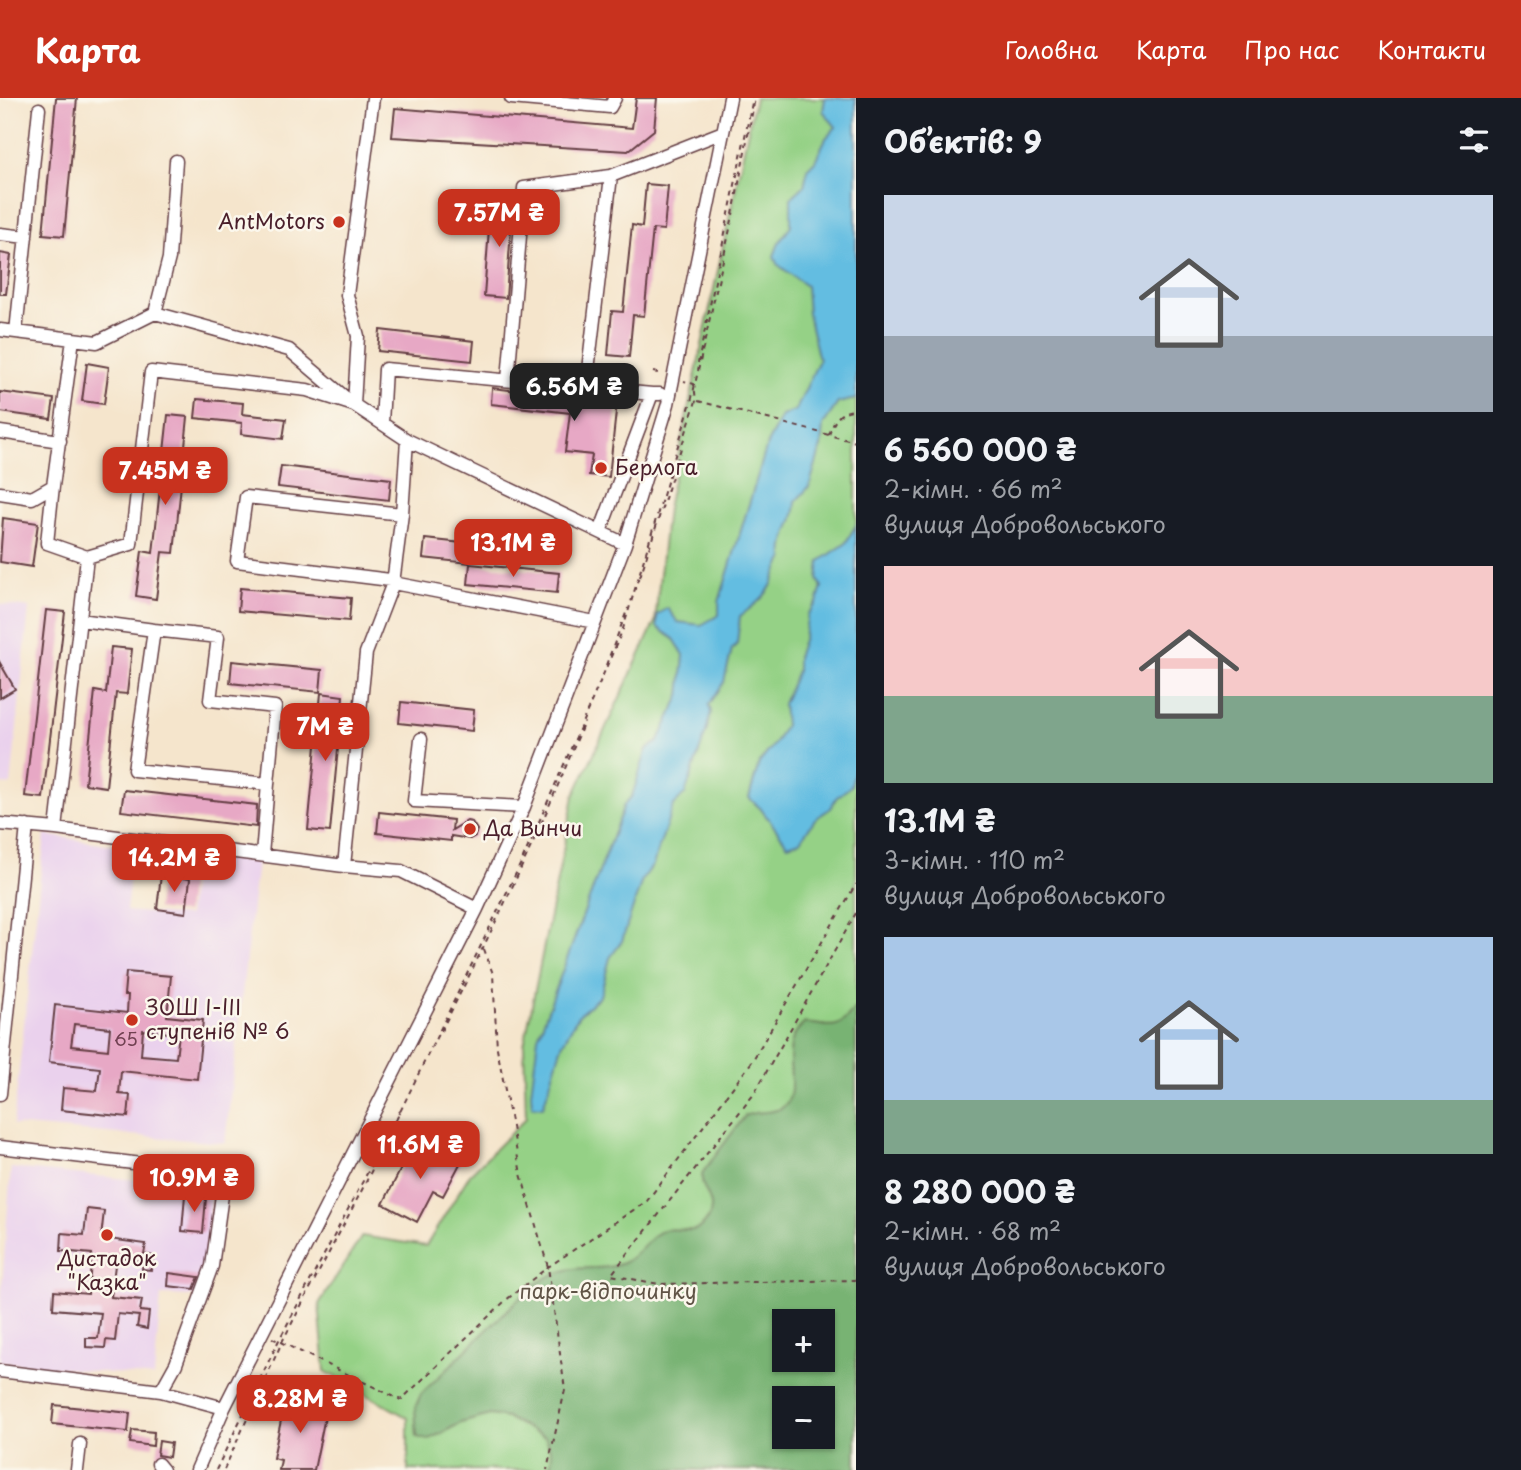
<!DOCTYPE html>
<html lang="uk">
<meta charset="utf-8">
<style>
body{margin:0;font-family:"Playpen Sans",sans-serif;background:#242831;color:#f1f3f6;height:100vh;display:flex;flex-direction:column;font-size:26px;white-space:nowrap}
*{box-sizing:border-box;margin:0}
p{font-size:23px;color:#9ea1a6}
.icon{flex:none;width:38px;height:38px;fill:none;stroke:currentColor;stroke-width:2;stroke-linecap:round;stroke-linejoin:round}
.map{position:relative;flex:1;overflow:hidden}
.sheet{display:flex;flex-direction:column;background:#171b24;width:665px}
.sheet>*{flex:none}
.tools{position:absolute;left:772px;top:1211px;display:grid;gap:14px}
.tools a{display:grid;place-items:center;width:63px;height:63px;border-radius:0px;background:#171b24;box-shadow:0 2px 5px #0004;font-size:35px}
.price{position:absolute;translate:-50% -60px;padding:0 16px;border-radius:14px;background:#c8321e;color:#fff;font-size:23px;line-height:46px;filter:drop-shadow(0 2px 4px #0008)}
.price::after{content:'';position:absolute;left:50%;top:42px;width:21px;height:16px;margin-left:-10px;background:inherit;clip-path:polygon(0 0,100% 0,50% 100%)}
.price.active{background:#222;color:#fff}
ul{padding:0;list-style:none}
li{display:grid;align-content:center;gap:14px;height:371px;padding:0 28px}
li span{display:grid;place-items:center;height:217px;border-radius:0px;color:#555}
li>.icon{margin-inline-start:auto}
span .icon{width:126px;height:126px;fill:#fffc;stroke-width:1}
li b{font-size:30px}
h2{display:flex;justify-content:space-between;align-items:center;height:84px;padding:0 28px;font-size:30px}
header{display:flex;align-items:center;gap:42px;box-sizing:border-box;height:98px;padding:0 35px;background:#c8321e;color:#fff}
header strong{font-size:33px}
nav{display:flex;gap:38px;margin-inline-start:auto;font-size:24px}
main{display:flex;flex:1;min-height:0}
.map>svg:first-child{display:block}
.built{fill:#ead1ed}
.green{fill:#95d186;stroke:#707858;stroke-width:2;fill-rule:evenodd}
.forest{fill:#78b373;stroke:#61694f;stroke-width:2;fill-rule:evenodd}
.water{fill:#63bde1;stroke:#566e86;stroke-width:2}
.building{fill:#e7a8c5;fill-rule:evenodd}
.lines{fill:none;stroke-linecap:round;stroke-linejoin:round}
.minor-casing{stroke:#643d43;stroke-width:15}
.path{stroke:#643d43;stroke-width:2;stroke-dasharray:5 5;stroke-linecap:butt}
.minor{stroke:#fff;stroke-width:12}
.poi-dot{fill:#c8321e;stroke:#fbf7ec;stroke-width:2.5}
.labels{text-anchor:middle;stroke-width:5;stroke-linejoin:round;paint-order:stroke}
.number-label{font-size:18px;fill:#714152}
.poi-label{font-size:21px;fill:#4a1f2b;stroke:#fbf7ec;text-anchor:start}
.park-label{font-size:21px;fill:#605446;stroke:#fbf7ec}
</style>
<header>
<strong>Карта</strong>
<nav><a>Головна</a><a>Карта</a><a>Про нас</a><a>Контакти</a></nav>
</header>
<main>
<div class="map">
<svg width="856" height="1372" viewBox="0 0 856 1372">
<rect width="100%" height="100%" fill="#fbf7ec"/>
<filter id="ink" filterUnits="userSpaceOnUse"><feTurbulence type="fractalNoise" baseFrequency=".0143" numOctaves="2"/><feDisplacementMap in="SourceGraphic" scale="14" xChannelSelector="R" yChannelSelector="G"/><feConvolveMatrix kernelMatrix="1 2 1 2 8 2 1 2 1" color-interpolation-filters="sRGB"/></filter>
<filter id="wash" filterUnits="userSpaceOnUse"><feTurbulence type="fractalNoise" baseFrequency=".00686" numOctaves="4" result="noise"/><feDisplacementMap in="SourceGraphic" scale="28" xChannelSelector="R" yChannelSelector="G"/><feGaussianBlur stdDeviation="1.57" result="paint"/><feColorMatrix in="noise" values="0 0 0 0 0 0 0 0 0 0 0 0 0 0 0 0 0 1.4 0 .05"/><feComposite in="paint" operator="in"/></filter>
<g filter="url(#wash)">
<rect width="100%" height="100%" fill="#f5e5cc"/>
<path class="built" d="M0,506L29,510L11,687L0,686Z
M45,737L133,750L126,813L188,818L194,755L257,764L225,1045L13,1027Z
M11,1070L212,1089L203,1185L195,1198L161,1197L154,1279L0,1264V1214Z"/>
<path class="green" d="M755,0H856V1372H408V1320L325,1273L319,1206L362,1138L426,1148L470,1076L526,1020L524,947L574,698L655,524L667,410ZM784,1223H822V1262H784ZM784,1300H822V1339H784Z"/>
<path class="forest" d="M856,909V1372H550L552,1356L545,1339L507,1320L490,1317L461,1325L428,1342L417,1339L415,1310L421,1296L530,1190C543,1181 558,1172 574,1171C592,1169 606,1172 623,1165C640,1157 649,1136 665,1132C682,1128 696,1141 708,1120C719,1102 697,1091 703,1074L745,1018C756,1012 772,1017 783,1009C804,990 774,947 805,925C834,928 837,934 856,909ZM784,1223H822V1262H784ZM784,1300H822V1339H784Z"/>
<path class="water" d="M825,0H856V301L838,305L823,327L821,349L809,389L796,403C796,426 781,437 784,460C778,469 776,476 772,486C766,499 751,510 740,518L737,546L732,551L724,584L709,607L711,614L706,634L685,696L673,708L653,767L642,782L622,843L610,860L600,898L578,918L562,947L543,1009L532,1008L531,995L538,939L624,707L632,698L647,651L658,644L680,598L684,557L674,541L657,529V517L667,510L678,524L701,527L719,517V504L768,344L782,318L796,312L819,262L808,216L806,188L777,166L774,158L779,145L791,128V100L804,88L808,70L815,63L826,40L836,29L823,13Z
M856,427V667L851,688L836,700L831,710L815,721L800,743L788,747L760,710L749,700L759,665L776,644L785,627L783,606L797,573V559L804,539L808,516L817,505L822,489L818,481L820,463L845,446Z"/>
<g id="blocks">
<path class="building" d="M56,0H77L64,138L43,136Z
M636,0H657L654,32L628,53L392,39L395,10L632,30Z
M646,86L668,88L664,132L653,131L644,218L633,217L629,259L608,257L612,213L623,214L632,127L642,129Z
M491,103L513,104L506,200L484,198Z
M0,155L11,157L6,196H0Z
M380,232L474,243L472,263L378,253Z
M87,265L109,269L104,306L82,303Z
M492,290L617,304L609,379L589,377L592,357L565,354L570,315L491,306Z
M0,294L54,301L51,321L0,314Z
M197,301L243,305L242,316L286,321L283,341L241,336L242,325L195,320Z
M168,317L188,319L174,455L162,454L156,501L136,498L142,453L153,455Z
M281,368L391,381L389,402L278,389Z
M3,420L38,425L32,469L0,464Z
M425,441L471,446L469,465L423,460Z
M470,466L559,475L557,495L468,486Z
M240,490L351,500L349,523L238,513Z
M46,512L65,514L43,700L25,698Z
M111,549L132,551L127,596L116,595L106,689L85,686L95,593L106,595Z
M232,563L322,572L320,594L230,585Z
M0,565L15,591L0,600Z
M321,595L343,598L330,734L308,732Z
M401,604L474,612L472,633L399,625Z
M124,692L257,707L256,729L121,713Z
M379,714L453,722L452,732L467,723L472,724L477,732L475,738L470,741L451,738V743L377,735Z
M161,777L190,781L186,815L157,811Z
M126,874L171,878L167,918L203,922L197,981L121,973L119,996L130,997L128,1019L61,1012L63,990L97,993L100,970L49,964L55,907L127,915L128,897H124ZM74,926L110,930L108,952L71,948ZM143,932L179,936L176,960L141,957Z
M414,1045L444,1060L446,1056L461,1064L443,1098L433,1093L417,1124L383,1106Z
M185,1097L206,1100L203,1135L182,1133Z
M87,1111L104,1113L101,1140L146,1146L144,1156L153,1158L151,1172L142,1171L143,1163L116,1159L111,1199L142,1202L140,1213L149,1214L147,1231L137,1229L139,1218L118,1216L115,1243L106,1242L105,1250L86,1249V1240H98L101,1215L53,1211L54,1193L88,1196L92,1156L61,1153L62,1135L84,1137Z
M169,1175L199,1179L194,1191L168,1188Z
M286,1299L327,1309L314,1372H279L281,1362L273,1360Z
M54,1307L130,1315L128,1334L52,1326Z
M132,1332L154,1334L153,1348L130,1345Z
M159,1343L171,1345L169,1359L157,1357Z"/>
</g>
</g>
<g filter="url(#ink)">
<use href="#blocks" fill-opacity="0" stroke="#643d43" stroke-width="2"/>
<g class="lines">
<g class="minor-casing">
<path id="minor" d="M511,0L610,9L615,0
M0,136L26,139
M155,215L169,160L176,63
M0,232L97,244L155,215L289,252L354,307L407,342L625,446
M16,234L39,11
M508,282L524,90L611,78
M586,289L611,78L723,34
M382,325L385,271L652,296
M0,334L60,343
M407,342L402,416L246,399L237,463L390,482L393,485L595,524
M53,388L47,445L87,459L56,731
M0,395L32,400L53,388L73,241
M600,434L652,296H660
M87,459L131,446L151,274L307,292L354,307L358,238L347,197L373,0
M80,522L154,532L134,672L268,686L262,757
M154,532L218,539L210,602L275,609L268,686
M421,641L414,703L524,709
M0,726L56,731L344,768L401,773L477,811
M344,768L366,555L393,485L402,416
M0,996L27,728
M0,1049L225,1076L212,1168L176,1266L161,1293
M0,1273L161,1293L224,1310
M158,1366L163,1372
M77,1372L80,1346
M197,1372L224,1310L477,811L524,709L625,446L668,306L730,0"/>
</g>
<path class="path" d="M698,265L753,0
M653,274L662,276
M698,303L856,344
M829,337C834,322 840,312 856,312
M640,479L696,303L694,286L684,283
M606,567L628,510
M856,815L754,996L611,1177L659,1186L856,1182
M484,851L493,876L497,950L521,1076L548,1169L565,1292L547,1372
M441,933C493,832 542,730 584,624
M272,1240L401,1302L506,1202L548,1169L647,1103L751,965L856,786
M216,1372L279,1242L400,1013
M224,1372L282,1244L364,1088L521,765L623,531L691,304L732,122L755,0"/>
<use href="#minor" class="minor"/>
</g>
</g>
<g class="poi-dot">
<circle cx="339" cy="124" r="7"/>
<circle cx="601" cy="370" r="7"/>
<circle cx="470" cy="731" r="7"/>
<circle cx="132" cy="922" r="7"/>
<circle cx="107" cy="1137" r="7"/>
</g>
<g class="labels">
<g class="number-label">
<text x="126" y="948">65</text>
</g>
<g class="poi-label">
<text x="325" y="131" text-anchor="end">AntMotors</text>
<text x="615" y="377">Берлога</text>
<text x="484" y="738">Да Винчи</text>
<text x="146" y="917">ЗОШ І-ІІІ<tspan x="146" dy="24">ступенів № 6</tspan></text>
<text x="107" y="1168" text-anchor="middle">Дистадок<tspan x="107" dy="24">"Казка"</tspan></text>
</g>
<g class="park-label">
<text x="608" y="1201">парк-відпочинку</text>
</g>
</g>
</svg>
<div class="tools">
<a>+</a>
<a>−</a>
</div>
<b class="price" style="left:499px;top:151px">7.57M ₴</b>
<b class="price active" style="left:574px;top:325px">6.56M ₴</b>
<b class="price" style="left:165px;top:409px">7.45M ₴</b>
<b class="price" style="left:513px;top:481px">13.1M ₴</b>
<b class="price" style="left:325px;top:665px">7M ₴</b>
<b class="price" style="left:174px;top:796px">14.2M ₴</b>
<b class="price" style="left:420px;top:1083px">11.6M ₴</b>
<b class="price" style="left:194px;top:1116px">10.9M ₴</b>
<b class="price" style="left:300px;top:1337px">8.28M ₴</b>
</div>
<section class="sheet">
<h2>Об’єктів: 9<svg class="icon" aria-label="filters" viewBox="0 0 24 24"><path d="M4 7h16M4 17h16"/><circle cx="9" cy="7" r="2"/><circle cx="15" cy="17" r="2"/></svg></h2>
<ul>
<li><span style="background:linear-gradient(#c9d6e8 65%,#9aa5b1 0)"><svg class="icon" aria-label="home" viewBox="0 0 24 24"><path d="M3 11l9-7 9 7M6 9v11h12V9"/></svg></span><div><b>6 560 000 ₴</b><p>2-кімн. · 66 m²</p><p>вулиця Добровольського</p></div></li>
<li><span style="background:linear-gradient(#f6c9c9 60%,#7fa58c 0)"><svg class="icon" aria-label="home" viewBox="0 0 24 24"><path d="M3 11l9-7 9 7M6 9v11h12V9"/></svg></span><div><b>13.1M ₴</b><p>3-кімн. · 110 m²</p><p>вулиця Добровольського</p></div></li>
<li><span style="background:linear-gradient(#a9c7e8 75%,#7fa58c 0)"><svg class="icon" aria-label="home" viewBox="0 0 24 24"><path d="M3 11l9-7 9 7M6 9v11h12V9"/></svg></span><div><b>8 280 000 ₴</b><p>2-кімн. · 68 m²</p><p>вулиця Добровольського</p></div></li>
</ul>
</section>
</main>
